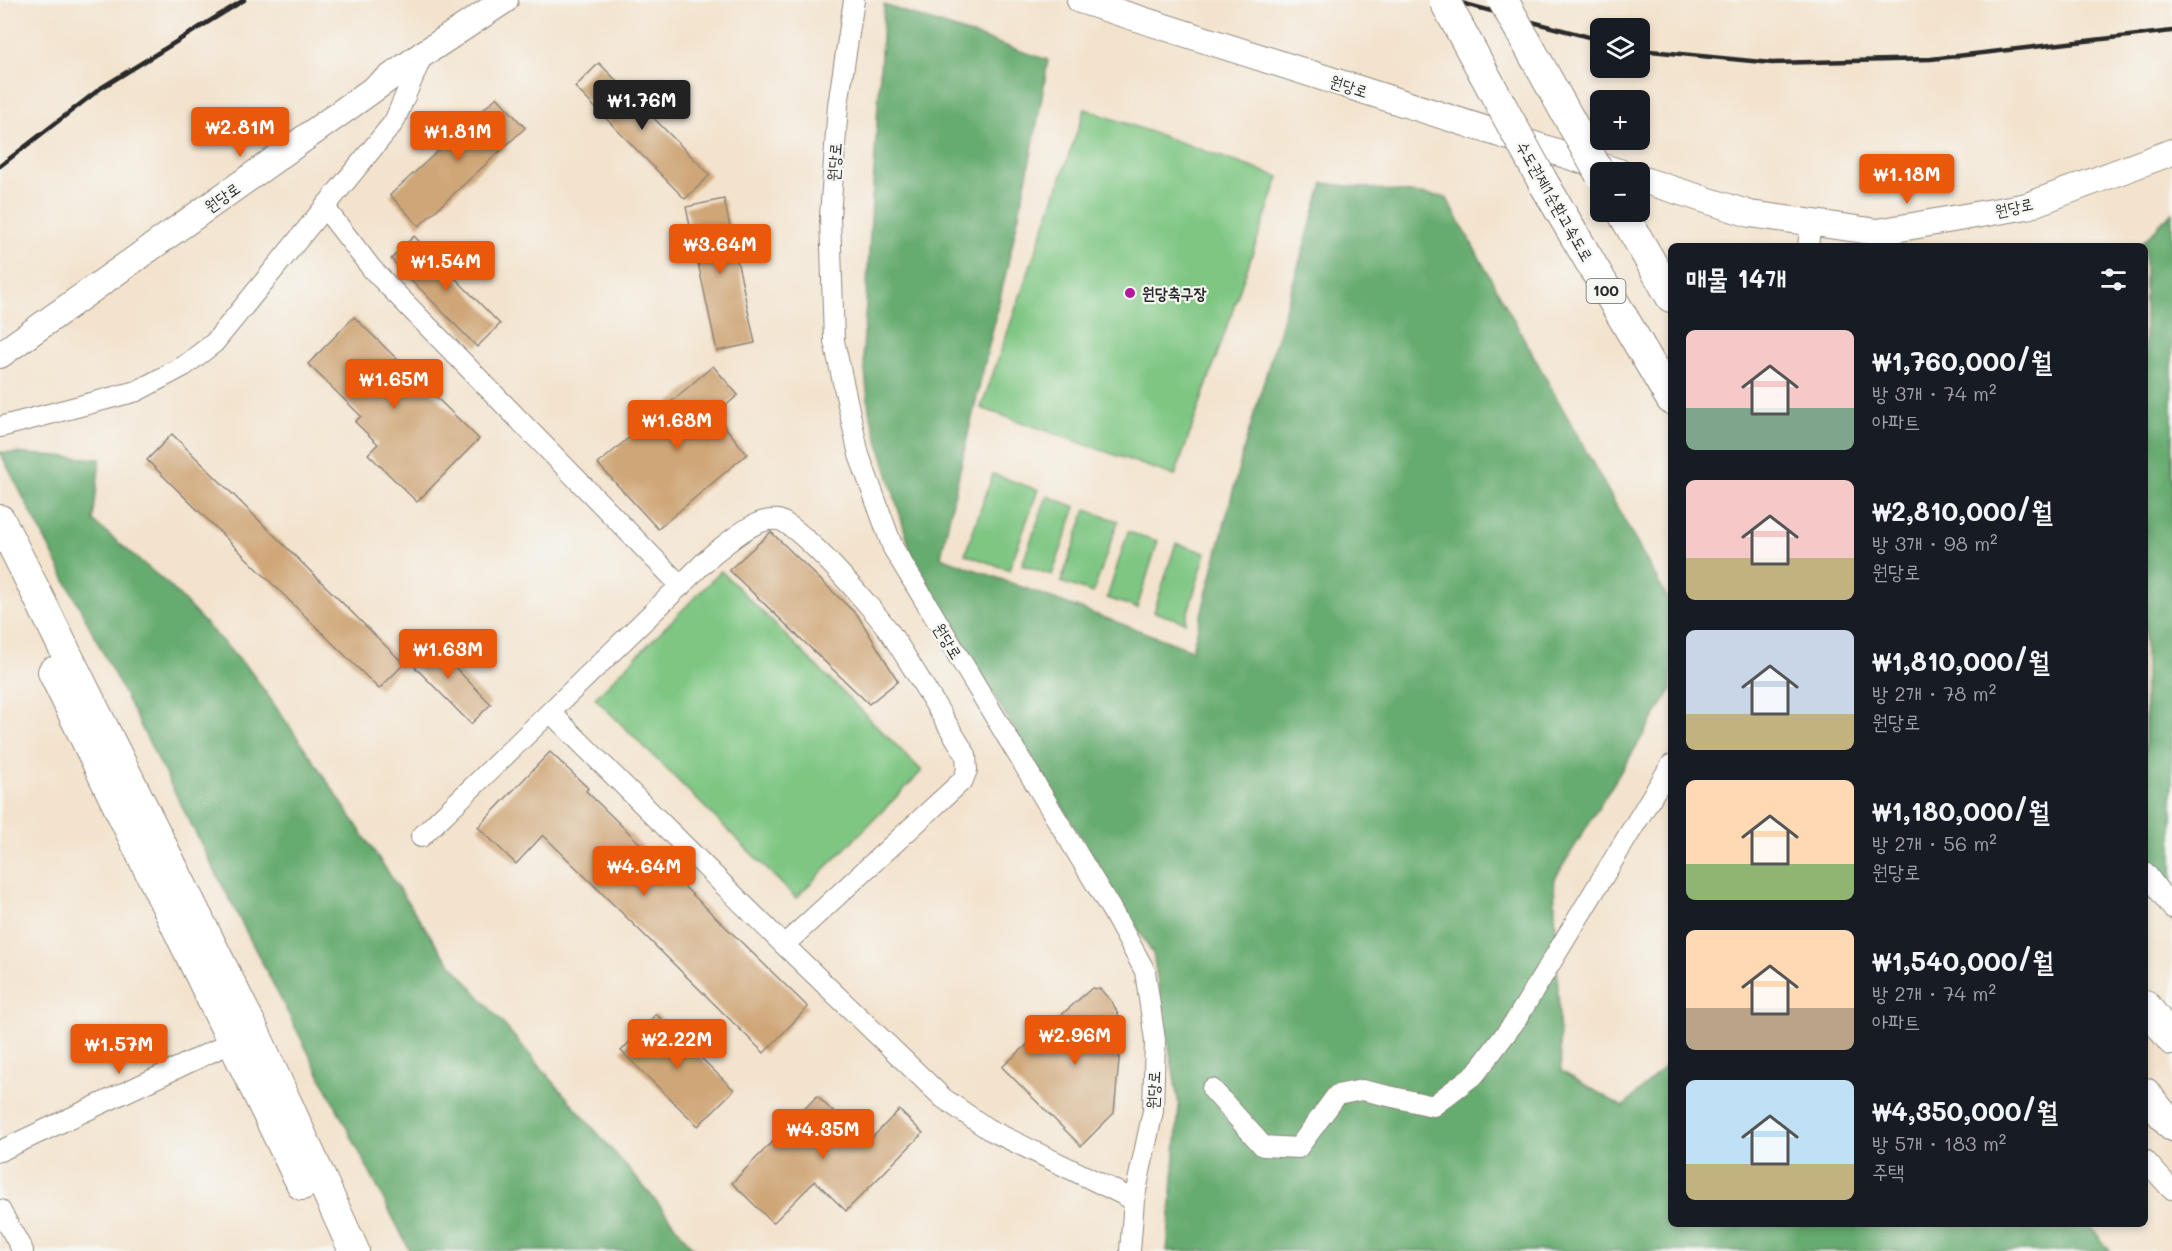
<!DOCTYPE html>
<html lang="ko">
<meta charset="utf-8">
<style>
body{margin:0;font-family:Mali,"Poor Story",sans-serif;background:#20242c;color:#f1f3f6;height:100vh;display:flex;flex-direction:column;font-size:22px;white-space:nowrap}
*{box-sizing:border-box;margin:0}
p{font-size:20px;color:#9ea1a6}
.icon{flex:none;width:33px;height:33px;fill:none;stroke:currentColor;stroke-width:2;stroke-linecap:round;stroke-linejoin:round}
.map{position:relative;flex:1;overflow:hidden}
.details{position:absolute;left:1668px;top:243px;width:480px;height:984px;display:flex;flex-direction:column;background:#171b24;border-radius:9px;box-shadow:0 3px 9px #0003}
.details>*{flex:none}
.fabs{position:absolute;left:1590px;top:18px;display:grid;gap:12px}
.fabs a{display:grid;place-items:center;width:60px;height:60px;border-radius:9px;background:#171b24;box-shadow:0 3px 9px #0003;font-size:30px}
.price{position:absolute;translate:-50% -51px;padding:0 14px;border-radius:6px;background:#ea580c;color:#fff;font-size:20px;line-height:39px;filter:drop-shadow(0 2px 3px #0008)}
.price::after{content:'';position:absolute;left:50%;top:36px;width:18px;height:14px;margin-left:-9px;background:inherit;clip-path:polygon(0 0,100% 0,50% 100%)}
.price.on{background:#222;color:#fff}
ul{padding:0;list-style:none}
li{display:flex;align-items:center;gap:18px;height:150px;padding:0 18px}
li span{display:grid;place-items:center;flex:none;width:168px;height:120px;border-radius:9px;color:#555}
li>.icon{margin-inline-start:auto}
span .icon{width:72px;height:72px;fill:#fffc;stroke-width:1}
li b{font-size:26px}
h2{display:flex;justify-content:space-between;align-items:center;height:72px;padding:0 18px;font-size:26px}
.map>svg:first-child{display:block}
.green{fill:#7ec682;stroke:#547856;stroke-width:1.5}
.forest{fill:#66ab70;stroke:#486b4e;stroke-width:1.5}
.building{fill:#cfa677}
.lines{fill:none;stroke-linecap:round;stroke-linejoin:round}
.minor-casing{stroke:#8f877c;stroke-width:22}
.major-casing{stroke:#8f877c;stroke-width:28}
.highway-casing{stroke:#8f877c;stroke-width:32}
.minor{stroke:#fff;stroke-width:20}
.major{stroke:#fff;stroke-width:26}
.highway{stroke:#fff;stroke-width:30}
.rail{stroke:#2b2b2b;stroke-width:4.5}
.highway-bridge-casing{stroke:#8f877c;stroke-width:32;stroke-linecap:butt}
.highway-bridge{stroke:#fff;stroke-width:30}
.poi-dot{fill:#b5179e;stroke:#f6f6f2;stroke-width:2}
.labels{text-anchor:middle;stroke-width:4.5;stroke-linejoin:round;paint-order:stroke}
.shield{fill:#f6f6f2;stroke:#686867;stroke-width:1.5}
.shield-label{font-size:15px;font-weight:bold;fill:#2b2b2b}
.street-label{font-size:16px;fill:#2b2b2b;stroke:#f6f6f2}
.poi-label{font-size:16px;font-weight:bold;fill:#2b2b2b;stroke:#f6f6f2;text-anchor:start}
</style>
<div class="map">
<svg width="2172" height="1251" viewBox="0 0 2172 1251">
<rect width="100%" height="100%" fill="#f6f6f2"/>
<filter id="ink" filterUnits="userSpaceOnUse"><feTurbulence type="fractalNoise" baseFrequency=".0167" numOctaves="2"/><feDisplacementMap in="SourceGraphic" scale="12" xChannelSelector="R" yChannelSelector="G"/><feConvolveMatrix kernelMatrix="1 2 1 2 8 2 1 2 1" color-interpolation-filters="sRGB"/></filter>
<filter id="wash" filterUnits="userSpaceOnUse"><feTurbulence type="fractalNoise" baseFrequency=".008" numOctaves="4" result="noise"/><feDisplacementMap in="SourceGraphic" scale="24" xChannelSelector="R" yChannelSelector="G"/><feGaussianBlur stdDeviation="1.35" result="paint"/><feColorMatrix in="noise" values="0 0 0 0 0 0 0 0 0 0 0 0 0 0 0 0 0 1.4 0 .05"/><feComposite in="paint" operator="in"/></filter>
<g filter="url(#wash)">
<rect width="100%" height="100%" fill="#f3e3cd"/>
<path class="green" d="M1085,109L1279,177L1175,476L981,408Z
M993,474L1038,490L1009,570L965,554Z
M1047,496L1076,507L1052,575L1022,565Z
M1086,510L1118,521L1093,593L1061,582Z
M1128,532L1158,541L1137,608L1107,598Z
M1176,543L1206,553L1185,622L1154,612Z
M721,571L922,771L796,898L595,698Z"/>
<path class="forest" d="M884,5L1048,60C1022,228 975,391 941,557L1192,650L1244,448L1323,183L1446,197L1671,605V690L1554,880L1561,1071L1623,1107L1671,1060V1224H2089L2110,1251H1167L1179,1106L1153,954L968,654L911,552L869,410L863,350Z
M2172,212V922L2145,858V246H2139Z
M0,452L100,459L93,521L170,586L252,673L311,757L442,953L657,1202L695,1251H410Z"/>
<g id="blocks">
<path class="building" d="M599,63L710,175L685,199L575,87Z
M497,97L525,128L419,226L390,195Z
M724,199L755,343L717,351L686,207Z
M414,236L500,324L477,347L391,259Z
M354,317L479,439L417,502L368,454L378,444L355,422L361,416L308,364Z
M713,366L738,395L715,415L747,454L658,529L598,464Z
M172,434L404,664L379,689L147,460Z
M771,532L858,616L898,681L869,704L729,570Z
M424,636L491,704L471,724L404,656Z
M550,752L588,788L586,791L808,1007L764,1053L543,835L516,864L478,827Z
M1092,988L1100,989L1112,1002L1118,1014L1121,1039L1114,1113L1081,1146L1002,1067Z
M656,1014L734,1090L698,1126L621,1051Z
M817,1096L866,1144L899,1110L923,1133L846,1211L815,1181L773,1223L732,1183Z"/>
</g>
</g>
<g filter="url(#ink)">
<use href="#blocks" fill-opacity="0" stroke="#8f877c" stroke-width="1.5"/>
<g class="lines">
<g class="minor-casing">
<path id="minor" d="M854,0L838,105L830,216L834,341L859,455L893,548L1111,909L1145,971L1155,1040L1153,1111L1134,1200L1130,1251
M325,208L372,269L681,586
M1808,246L1811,223
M0,427L137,391L184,366L214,343L394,122L423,54
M550,712L784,945L943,1098L988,1129L1134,1200
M421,837L714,553C732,540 755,517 778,520C799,523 877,613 891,634C917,673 941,715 966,755L967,770L963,780L784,945
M2145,872L2172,908
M1212,1089L1263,1146L1298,1148L1337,1095L1362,1090L1433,1106L1476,1073L1516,1020L1671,765
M0,1151L241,1038
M2145,1160L2171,1189
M0,1210L23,1251"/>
</g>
<g class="major-casing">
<path id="major" d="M1080,0L1619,172
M1640,179L1750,214L1878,232L2027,206L2172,152
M0,355L423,54L505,0"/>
</g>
<g class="highway-casing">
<path id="highway" d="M1543,182L1671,399
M1622,212L1671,297
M0,520L254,1031L354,1251
M53,672L302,1185
M2145,1005L2172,1040
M2145,1093L2172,1126"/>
</g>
<use href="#minor" class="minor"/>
<use href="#major" class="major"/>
<use href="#highway" class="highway"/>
<path class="rail" d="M1450,0L1600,40
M1640,50L1772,63L1931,59L2172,31
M0,166L101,88L244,0"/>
<g class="highway-bridge-casing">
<path id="highway-bridge" d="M1444,0L1543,182
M1503,0L1600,174"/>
</g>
<use href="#highway-bridge" class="highway-bridge"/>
</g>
</g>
<circle class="poi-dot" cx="1130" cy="293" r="6"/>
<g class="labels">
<rect class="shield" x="1586.5" y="279" width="39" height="24" rx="4.5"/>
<g class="shield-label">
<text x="1606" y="296">100</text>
</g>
<g class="street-label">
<text transform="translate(1349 86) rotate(18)" y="6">원당로</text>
<text transform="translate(834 162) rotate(-86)" y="6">원당로</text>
<text transform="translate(222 197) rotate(-35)" y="6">원당로</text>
<text transform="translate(1555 201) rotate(60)" y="6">수도권제1순환고속도로</text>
<text transform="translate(2014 207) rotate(-12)" y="6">원당로</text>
<text transform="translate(948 641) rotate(59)" y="6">원당로</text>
<text transform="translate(1153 1090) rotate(-87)" y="6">원당로</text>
</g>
<g class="poi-label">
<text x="1142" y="299">원당축구장</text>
</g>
</g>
</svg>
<div class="fabs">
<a><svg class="icon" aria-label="layers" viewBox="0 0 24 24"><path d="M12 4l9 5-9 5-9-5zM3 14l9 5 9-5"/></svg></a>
<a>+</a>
<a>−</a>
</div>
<b class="price on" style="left:642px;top:131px">₩1.76M</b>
<b class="price" style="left:240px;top:158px">₩2.81M</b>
<b class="price" style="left:458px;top:162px">₩1.81M</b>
<b class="price" style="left:1907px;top:205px">₩1.18M</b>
<b class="price" style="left:720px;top:275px">₩3.64M</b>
<b class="price" style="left:446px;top:292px">₩1.54M</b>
<b class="price" style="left:394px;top:410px">₩1.65M</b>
<b class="price" style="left:677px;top:451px">₩1.68M</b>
<b class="price" style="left:448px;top:680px">₩1.63M</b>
<b class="price" style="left:644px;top:897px">₩4.64M</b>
<b class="price" style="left:1075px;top:1066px">₩2.96M</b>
<b class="price" style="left:677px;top:1070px">₩2.22M</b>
<b class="price" style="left:119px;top:1075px">₩1.57M</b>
<b class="price" style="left:823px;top:1160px">₩4.35M</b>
<section class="details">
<h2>매물 14개<svg class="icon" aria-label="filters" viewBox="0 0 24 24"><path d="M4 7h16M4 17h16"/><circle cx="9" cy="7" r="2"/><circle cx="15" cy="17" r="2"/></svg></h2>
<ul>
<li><span style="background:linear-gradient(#f6c9c9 65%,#7fa58c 0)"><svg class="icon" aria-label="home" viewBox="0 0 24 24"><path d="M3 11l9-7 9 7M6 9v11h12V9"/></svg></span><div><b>₩1,760,000/월</b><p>방 3개 · 74 m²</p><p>아파트</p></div></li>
<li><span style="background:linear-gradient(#f6c9c9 65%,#c2b280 0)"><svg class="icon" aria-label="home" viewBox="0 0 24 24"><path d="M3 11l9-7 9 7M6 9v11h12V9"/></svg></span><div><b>₩2,810,000/월</b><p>방 3개 · 98 m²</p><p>원당로</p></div></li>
<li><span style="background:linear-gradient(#c9d6e8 70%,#c2b280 0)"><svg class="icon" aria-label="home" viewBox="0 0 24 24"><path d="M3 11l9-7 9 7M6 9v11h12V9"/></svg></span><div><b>₩1,810,000/월</b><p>방 2개 · 78 m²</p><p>원당로</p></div></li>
<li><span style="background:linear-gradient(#ffd9b3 70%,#8fb573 0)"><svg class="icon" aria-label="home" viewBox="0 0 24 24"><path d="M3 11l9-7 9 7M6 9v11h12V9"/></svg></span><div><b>₩1,180,000/월</b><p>방 2개 · 56 m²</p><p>원당로</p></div></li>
<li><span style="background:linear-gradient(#ffd9b3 65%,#b9a48a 0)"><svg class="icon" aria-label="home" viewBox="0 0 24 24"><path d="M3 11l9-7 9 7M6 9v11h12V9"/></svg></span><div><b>₩1,540,000/월</b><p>방 2개 · 74 m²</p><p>아파트</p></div></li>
<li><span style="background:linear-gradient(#bfe0f5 70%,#c2b280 0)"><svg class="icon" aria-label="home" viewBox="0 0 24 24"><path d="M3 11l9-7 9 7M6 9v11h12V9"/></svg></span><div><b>₩4,350,000/월</b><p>방 5개 · 183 m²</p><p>주택</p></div></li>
</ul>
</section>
</div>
